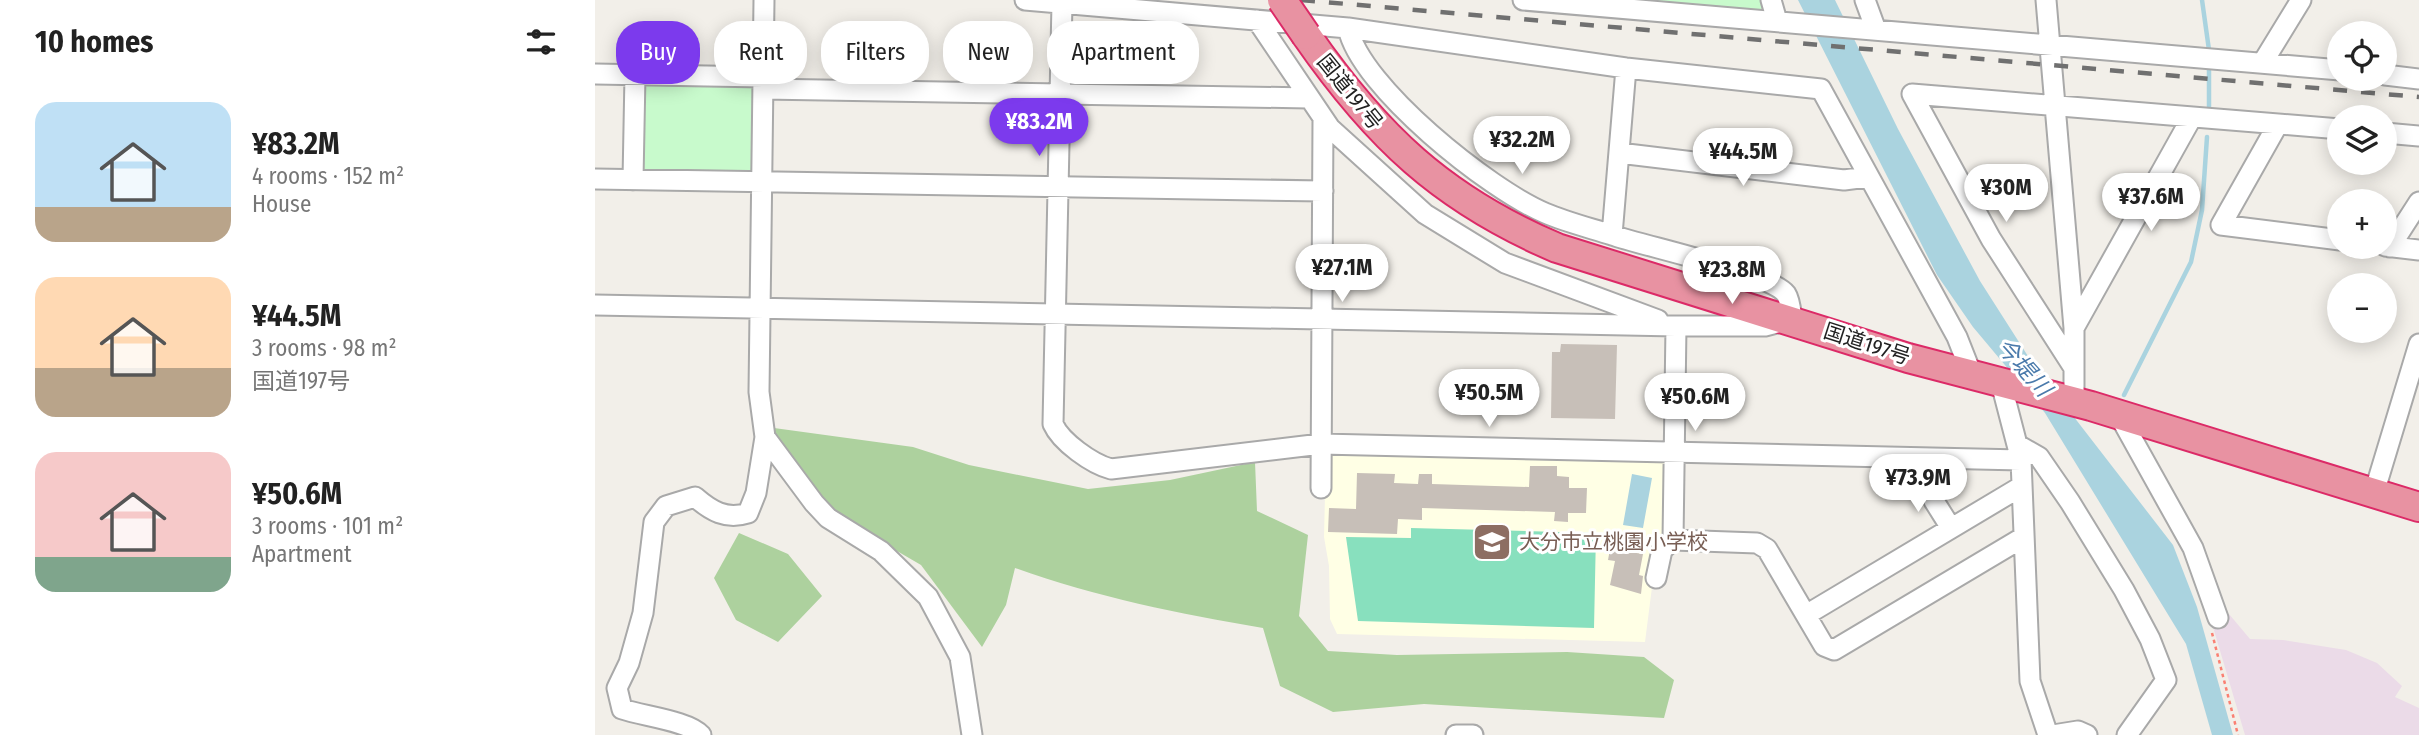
<!DOCTYPE html>
<meta charset="utf-8">
<style>
body{margin:0;font-family:"Fira Sans Condensed","Noto Sans JP",sans-serif;background:#f6f6f6;color:#222;height:100vh;display:flex;flex-direction:column;font-size:26px;white-space:nowrap}
*{box-sizing:border-box;margin:0}
p{font-size:23px;color:#767676}
.icon{flex:none;width:38px;height:38px;fill:none;stroke:currentColor;stroke-width:2;stroke-linecap:round;stroke-linejoin:round}
.map{position:relative;flex:1;overflow:hidden}
.sheet{display:flex;flex-direction:column;background:#fff;width:595px}
.sheet>*{flex:none}
.banner{position:absolute;left:21px;top:21px;width:665px;height:63px;display:flex;gap:14px}
.controls{position:absolute;left:1732px;top:21px;display:grid;gap:14px}
.controls a{display:grid;place-items:center;width:70px;height:70px;border-radius:50%;background:#fff;box-shadow:0 4px 18px #0003;font-size:35px}
.price{position:absolute;translate:-50% -60px;padding:0 16px;border-radius:24px;background:#fff;color:#222;font-size:23px;line-height:46px;filter:drop-shadow(0 2px 4px #0008)}
.price::after{content:'';position:absolute;left:50%;top:42px;width:21px;height:16px;margin-left:-10px;background:inherit;clip-path:polygon(0 0,100% 0,50% 100%)}
.price.current{background:#7c3aed;color:#fff}
ul{padding:0;list-style:none}
li{display:flex;align-items:center;gap:21px;height:175px;padding:0 35px}
li span{display:grid;place-items:center;flex:none;width:196px;height:140px;border-radius:21px;color:#555}
li>.icon{margin-inline-start:auto}
span .icon{width:84px;height:84px;fill:#fffc;stroke-width:1}
li b{font-size:30px}
h2{display:flex;justify-content:space-between;align-items:center;height:84px;padding:0 35px;font-size:30px}
.tag{padding:0 24px;border-radius:28px;background:#fff;box-shadow:0 4px 18px #0003;font-size:24px;line-height:63px}
.tag.current{background:#7c3aed;color:#fff}
main{display:flex;flex:1;min-height:0}
.map>svg:first-child{display:block}
.industrial{fill:#ebdbe8}
.education{fill:#ffffe5}
.forest{fill:#add19e}
.park{fill:#c8facc}
.pitch{fill:#88e0be}
.water{fill:#aad3df}
.lines{fill:none;stroke-linecap:round;stroke-linejoin:round}
.stream{stroke:#aad3df;stroke-width:4.5}
.building{fill:#c7bfb8}
.minor-casing{stroke:#a9a9a9;stroke-width:23}
.highway-casing{stroke:#dc2a67;stroke-width:32}
.path{stroke:#fa8072;stroke-width:2.5;stroke-dasharray:3.5 3.5;stroke-linecap:butt}
.minor{stroke:#fff;stroke-width:19}
.highway{stroke:#e892a2;stroke-width:28}
.rail{stroke:#707070;stroke-width:4.5;stroke-dasharray:14 14;stroke-linecap:butt}
.highway-bridge-casing{stroke:#dc2a67;stroke-width:32;stroke-linecap:butt}
.highway-bridge{stroke:#e892a2;stroke-width:28}
.labels{text-anchor:middle;stroke-width:6;stroke-linejoin:round;paint-order:stroke}
.street-label{font-size:21px;fill:#222;stroke:#fff}
.education-label{font-size:21px;fill:#785e54;stroke:#fff;text-anchor:start}
.water-label{font-size:23px;font-style:italic;fill:#4a7aab;stroke:#fff}
</style>
<main>
<section class="sheet">
<h2>10 homes<svg class="icon" aria-label="filters" viewBox="0 0 24 24"><path d="M4 7h16M4 17h16"/><circle cx="9" cy="7" r="2"/><circle cx="15" cy="17" r="2"/></svg></h2>
<ul>
<li><span style="background:linear-gradient(#bfe0f5 75%,#b9a48a 0)"><svg class="icon" aria-label="home" viewBox="0 0 24 24"><path d="M3 11l9-7 9 7M6 9v11h12V9"/></svg></span><div><b>¥83.2M</b><p>4 rooms · 152 m²</p><p>House</p></div></li>
<li><span style="background:linear-gradient(#ffd9b3 65%,#b9a48a 0)"><svg class="icon" aria-label="home" viewBox="0 0 24 24"><path d="M3 11l9-7 9 7M6 9v11h12V9"/></svg></span><div><b>¥44.5M</b><p>3 rooms · 98 m²</p><p>国道197号</p></div></li>
<li><span style="background:linear-gradient(#f6c9c9 75%,#7fa58c 0)"><svg class="icon" aria-label="home" viewBox="0 0 24 24"><path d="M3 11l9-7 9 7M6 9v11h12V9"/></svg></span><div><b>¥50.6M</b><p>3 rooms · 101 m²</p><p>Apartment</p></div></li>
</ul>
</section>
<div class="map">
<svg width="1824" height="735" viewBox="0 0 1824 735">
<rect width="100%" height="100%" fill="#f2efe9"/>
<path class="industrial" d="M1634,614L1655,639L1688,640L1751,650L1782,663L1807,686L1800,697L1824,708V735H1650L1618,627Z"/>
<path class="education" d="M731,453L1068,460L1072,463L1069,535L1062,548L1050,642L742,634L735,619L734,566L729,537Z"/>
<path class="forest" d="M179,428L318,447L374,465L493,489L575,480L660,462L662,511L713,535L704,616L733,651L802,655L972,652L1049,657L1079,680L1069,718L829,704L738,712L685,686L668,628C585,614 500,597 420,568L411,605L387,647L326,565L259,526L212,490L182,446Z
M144,533L193,554L227,596L183,642L141,620L119,578Z"/>
<path class="park" d="M1033,0H1171L1172,5L1164,11Z
M49,81L155,84L158,89L157,171L152,174L48,172L44,167Z"/>
<path class="pitch" d="M816,528L1001,533L999,628L763,621L751,537L816,538Z"/>
<path class="water" d="M1203,0H1240L1303,129L1385,281L1438,364L1578,545L1602,607L1638,735H1617L1591,644L1450,413L1378,327L1342,275Z
M1037,474L1057,478L1048,528L1028,525Z"/>
<g class="lines">
<path class="stream" d="M1607,0L1614,50
M1614,111V67
M1529,395L1596,262L1607,210L1612,137"/>
</g>
<path class="building" d="M966,344L1022,345L1020,419L956,418L957,352H965Z
M935,466H962V476L974,477V488H992L991,513H973V522L959,521L960,512L827,508V520L803,519L802,534L733,532L734,508L761,509L762,473L800,474L799,483L823,484L824,474H837V484L934,487Z
M1015,549L1048,554L1044,575L1048,576L1046,594L1015,585L1020,561L1013,560Z"/>
<g class="lines">
<g class="minor-casing">
<path id="minor" d="M169,0L164,392L170,437L219,503L233,518L286,551L333,597L365,657L377,735
M430,0L753,28L1031,68L1226,89L1362,337L1377,375
M928,0L1745,70
M1176,0L1182,21
M1270,0L1281,30
M1451,0L1479,328V401
M467,3L458,424C466,442 497,464 516,469L726,444L1426,460
M662,20L735,128L830,214L910,263L1063,320
M753,28C765,87 895,190 950,213C971,222 995,228 1017,235L1031,68
M1668,62L1706,0
M0,74L168,77
M1790,75L1824,79
M168,89L713,98
M1317,94L1745,129
M1317,94L1396,239L1479,368
M1683,124L1626,225L1745,240
M1790,133L1824,136
M1024,153L1249,180L1272,177
M0,179L728,191
M38,180L40,75
M1790,246L1824,250
M1795,247L1824,202
M0,305L1081,326H1170L1197,319C1196,312 1195,300 1191,294C1175,273 1048,246 1017,235
M1479,328L1597,117
M1406,383L1426,460L1435,681L1453,735
M1525,417L1598,548L1623,618
M1423,445L1444,457L1475,502L1529,590L1555,639L1571,680L1532,735
M1340,485L1339,501L1356,528
M726,488L728,119
M1779,493L1824,344
M1078,540L1081,326
M1061,578L1067,550L1078,540L1162,543L1172,549L1229,646L1239,650L1427,538
M1211,615L1427,486
M106,735C94,721 47,716 27,709L22,688L34,663L48,613L59,522L71,506L100,497C116,511 131,520 153,513L161,493L170,437
M861,735H878
M1458,735L1483,731L1492,735"/>
</g>
<g class="highway-casing">
<path id="highway" d="M711,35C781,136 847,199 962,248L1313,358L1496,406L1824,507"/>
</g>
<path class="path" d="M1617,633L1643,735"/>
<use href="#minor" class="minor"/>
<use href="#highway" class="highway"/>
<path class="rail" d="M706,0L1824,97"/>
<g class="highway-bridge-casing">
<path id="highway-bridge" d="M687,0L711,35"/>
</g>
<use href="#highway-bridge" class="highway-bridge"/>
</g>
<defs>
<g id="school-square" transform="scale(2.0125)"><rect x="-9" y="-9" width="18" height="18" rx="4" fill="#8d6e63" stroke="#fff"/><path d="M0-5L7-2L0 1L-7-2ZM-4 1L0 2.5L4 1V4Q0 6-4 4Z" fill="#fff"/></g>
</defs>
<g fill-rule="evenodd">
<use href="#school-square" x="897" y="542"/>
</g>
<g class="labels">
<g class="street-label">
<text transform="translate(755 92) rotate(51)" y="7">国道197号</text>
<text transform="translate(1272 344) rotate(18)" y="7">国道197号</text>
</g>
<g class="education-label">
<text x="924" y="549">大分市立桃園小学校</text>
</g>
<g class="water-label">
<text transform="translate(1429 367) rotate(48)" y="8">今堤川</text>
</g>
</g>
</svg>
<div class="controls">
<a><svg class="icon" aria-label="locate" viewBox="0 0 24 24"><circle cx="12" cy="12" r="6"/><path d="M12 2v4M12 18v4M2 12h4M18 12h4"/></svg></a>
<a><svg class="icon" aria-label="layers" viewBox="0 0 24 24"><path d="M12 4l9 5-9 5-9-5zM3 14l9 5 9-5"/></svg></a>
<a>+</a>
<a>−</a>
</div>
<b class="price current" style="left:444px;top:158px">¥83.2M</b>
<b class="price" style="left:927px;top:176px">¥32.2M</b>
<b class="price" style="left:1148px;top:188px">¥44.5M</b>
<b class="price" style="left:1411px;top:224px">¥30M</b>
<b class="price" style="left:1556px;top:233px">¥37.6M</b>
<b class="price" style="left:747px;top:304px">¥27.1M</b>
<b class="price" style="left:1137px;top:306px">¥23.8M</b>
<b class="price" style="left:894px;top:429px">¥50.5M</b>
<b class="price" style="left:1100px;top:433px">¥50.6M</b>
<b class="price" style="left:1323px;top:514px">¥73.9M</b>
<div class="banner">
<a class="tag current">Buy</a>
<a class="tag">Rent</a>
<a class="tag">Filters</a>
<a class="tag">New</a>
<a class="tag">Apartment</a>
</div>
</div>
</main>
